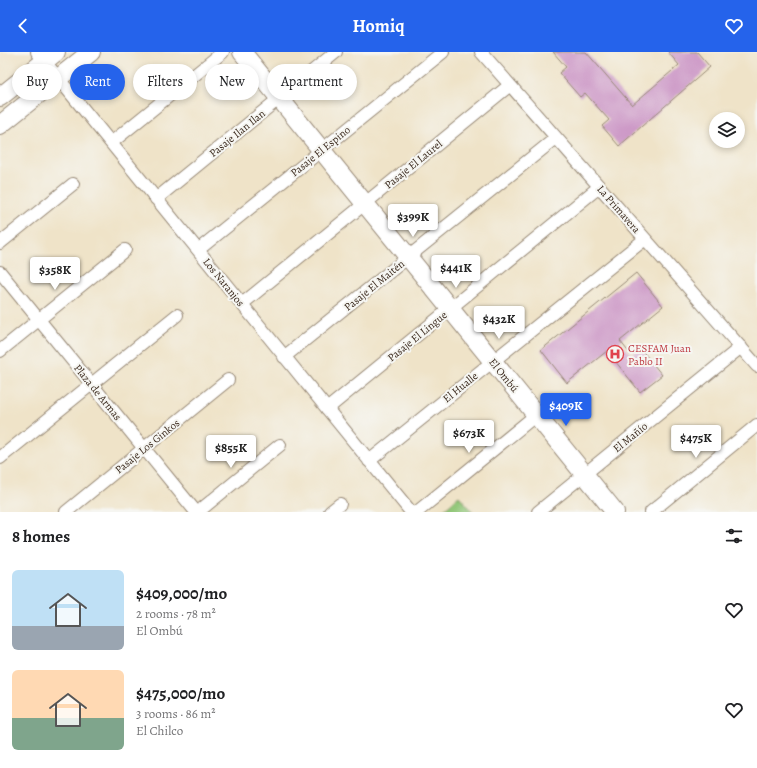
<!DOCTYPE html>
<meta charset="utf-8">
<style>
body{margin:0;font-family:Alegreya,serif;background:#f6f6f6;color:#202124;height:100vh;display:flex;flex-direction:column;font-size:15px;white-space:nowrap}
*{box-sizing:border-box;margin:0}
p{font-size:13px;color:#757577}
.icon{flex:none;width:22px;height:22px;fill:none;stroke:currentColor;stroke-width:2;stroke-linecap:round;stroke-linejoin:round}
.map{position:relative;height:460px;overflow:hidden}
.drawer{display:flex;flex-direction:column;background:#fff;flex:1}
.drawer>*{flex:none}
.banner{position:absolute;left:12px;top:12px;width:400px;height:36px;display:flex;gap:8px}
.buttons{position:absolute;left:709px;top:60px;display:grid;gap:8px}
.buttons a{display:grid;place-items:center;width:36px;height:36px;border-radius:50%;background:#fff;box-shadow:0 2px 6px #0003;font-size:20px}
.price{position:absolute;translate:-50% -34px;padding:0 9px;border-radius:4px;background:#fff;color:#222;font-size:13px;line-height:26px;filter:drop-shadow(0 1px 2px #0008)}
.price::after{content:'';position:absolute;left:50%;top:24px;width:12px;height:9px;margin-left:-6px;background:inherit;clip-path:polygon(0 0,100% 0,50% 100%)}
.price.current{background:#2563eb;color:#fff}
ul{padding:0;list-style:none}
li{display:flex;align-items:center;gap:12px;height:100px;padding:0 12px}
li span{display:grid;place-items:center;flex:none;width:112px;height:80px;border-radius:6px;color:#555}
li>.icon{margin-inline-start:auto}
span .icon{width:48px;height:48px;fill:#fffc;stroke-width:1}
li b{font-size:17px}
h2{display:flex;justify-content:space-between;align-items:center;height:48px;padding:0 12px;font-size:17px}
.chip{padding:0 14px;border-radius:18px;background:#fff;box-shadow:0 2px 6px #0003;font-size:14px;line-height:36px}
.chip.current{background:#2563eb;color:#fff}
header{display:flex;justify-content:space-between;align-items:center;height:52px;padding:0 12px;background:#2563eb;color:#fff;font-size:18px;font-weight:600}
.map>svg:first-child{display:block}
.green{fill:#93c87a;stroke:#67794c}
.building{fill:#cd9ac7}
.lines{fill:none;stroke-linecap:round;stroke-linejoin:round}
.street-casing{stroke:#958673;stroke-width:14}
.secondary-casing{stroke:#958673;stroke-width:20}
.street{stroke:#fff;stroke-width:12}
.secondary{stroke:#fff;stroke-width:18}
.labels{text-anchor:middle;stroke-width:4;stroke-linejoin:round;paint-order:stroke}
.street-label{font-size:11px;fill:#3b2a1e;stroke:#f6f6f2}
.health-label{font-size:11px;fill:#be3a42;stroke:#f6f6f2;text-anchor:start}
</style>
<header><svg class="icon" aria-label="back" viewBox="0 0 24 24"><path d="M15 5l-7 7 7 7"/></svg>Homiq<svg class="icon" aria-label="heart" viewBox="0 0 24 24"><path d="M12 20l-8-8c-3-5 5-10 8-4 3-6 11-1 8 4z"/></svg></header>
<div class="map">
<svg width="757" height="460" viewBox="0 0 757 460">
<rect width="100%" height="100%" fill="#f6f6f2"/>
<filter id="ink" filterUnits="userSpaceOnUse"><feTurbulence type="fractalNoise" baseFrequency=".025" numOctaves="2"/><feDisplacementMap in="SourceGraphic" scale="8" xChannelSelector="R" yChannelSelector="G"/><feConvolveMatrix kernelMatrix="1 2 1 2 8 2 1 2 1" color-interpolation-filters="sRGB"/></filter>
<filter id="wash" filterUnits="userSpaceOnUse"><feTurbulence type="fractalNoise" baseFrequency=".012" numOctaves="4" result="noise"/><feDisplacementMap in="SourceGraphic" scale="16" xChannelSelector="R" yChannelSelector="G"/><feGaussianBlur stdDeviation="0.9" result="paint"/><feColorMatrix in="noise" values="0 0 0 0 0 0 0 0 0 0 0 0 0 0 0 0 0 1.4 0 .05"/><feComposite in="paint" operator="in"/></filter>
<g filter="url(#wash)">
<rect width="100%" height="100%" fill="#efe3c8"/>
<path class="green" d="M459,444L473,460H440H441Z"/>
<g id="blocks">
<path class="building" d="M553,0H586L632,53L679,13L668,0H697L710,15L619,94L602,74L609,68L585,41L580,45L559,21L566,15Z
M636,221L663,254L620,289L631,303L640,296L662,323L640,340L607,299L567,331L541,298Z"/>
</g>
</g>
<g filter="url(#ink)">
<use href="#blocks" fill-opacity="0" stroke="#958673" stroke-width="1"/>
<g class="lines">
<g class="street-casing">
<path id="street" d="M37,0L411,460
M481,0L757,314
M111,91L223,0
M156,147L336,0
M0,191L73,132
M198,198L443,0
M0,220L196,460
M242,252L510,33
M0,299L125,198
M284,305L556,86
M327,357L599,135
M0,406L177,263
M369,409L645,187
M66,460L228,328
M198,460L280,393
M330,460L340,452
M417,460L536,363
M538,460L741,295
M651,460L757,373"/>
</g>
<g class="secondary-casing">
<path id="secondary" d="M242,0L615,460
M0,45L56,0
M0,73L91,0"/>
</g>
<use href="#street" class="street"/>
<use href="#secondary" class="secondary"/>
</g>
</g>
<defs>
<g id="hospital-ring" transform="scale(0.9)"><circle r="9.5" fill="#f6f6f2" stroke="#e0444e" stroke-width="1.5"/><path d="M-5-5h3v3.5h4V-5h3V5h-3V1.5h-4V5h-3Z" fill="#e0444e"/></g>
</defs>
<g fill-rule="evenodd">
<use href="#hospital-ring" x="615" y="302"/>
</g>
<g class="labels">
<g class="street-label">
<text transform="translate(237 81) rotate(-39)" y="4">Pasaje Ilan Ilan</text>
<text transform="translate(320 99) rotate(-39)" y="4">Pasaje El Espino</text>
<text transform="translate(413 112) rotate(-39)" y="4">Pasaje El Laurel</text>
<text transform="translate(619 157) rotate(49)" y="4">La Primavera</text>
<text transform="translate(224 230) rotate(51)" y="4">Los Naranjos</text>
<text transform="translate(374 233) rotate(-39)" y="4">Pasaje El Maitén</text>
<text transform="translate(417 284) rotate(-39)" y="4">Pasaje El Lingue</text>
<text transform="translate(504 323) rotate(51)" y="4">El Ombú</text>
<text transform="translate(460 335) rotate(-39)" y="4">El Hualle</text>
<text transform="translate(98 340) rotate(51)" y="4">Plaza de Armas</text>
<text transform="translate(630 385) rotate(-39)" y="4">El Mañío</text>
<text transform="translate(147 394) rotate(-39)" y="4">Pasaje Los Ginkos</text>
</g>
<g class="health-label">
<text x="628" y="300">CESFAM Juan<tspan x="628" dy="13">Pablo II</tspan></text>
</g>
</g>
</svg>
<div class="buttons">
<a><svg class="icon" aria-label="layers" viewBox="0 0 24 24"><path d="M12 4l9 5-9 5-9-5zM3 14l9 5 9-5"/></svg></a>
</div>
<b class="price" style="left:413px;top:186px">$399K</b>
<b class="price" style="left:456px;top:237px">$441K</b>
<b class="price" style="left:55px;top:239px">$358K</b>
<b class="price" style="left:499px;top:288px">$432K</b>
<b class="price current" style="left:566px;top:375px">$409K</b>
<b class="price" style="left:469px;top:402px">$673K</b>
<b class="price" style="left:696px;top:407px">$475K</b>
<b class="price" style="left:231px;top:417px">$855K</b>
<div class="banner">
<a class="chip">Buy</a>
<a class="chip current">Rent</a>
<a class="chip">Filters</a>
<a class="chip">New</a>
<a class="chip">Apartment</a>
</div>
</div>
<section class="drawer">
<h2>8 homes<svg class="icon" aria-label="filters" viewBox="0 0 24 24"><path d="M4 7h16M4 17h16"/><circle cx="9" cy="7" r="2"/><circle cx="15" cy="17" r="2"/></svg></h2>
<ul>
<li><span style="background:linear-gradient(#bfe0f5 70%,#9aa5b1 0)"><svg class="icon" aria-label="home" viewBox="0 0 24 24"><path d="M3 11l9-7 9 7M6 9v11h12V9"/></svg></span><div><b>$409,000/mo</b><p>2 rooms · 78 m²</p><p>El Ombú</p></div><svg class="icon" aria-label="heart" viewBox="0 0 24 24"><path d="M12 20l-8-8c-3-5 5-10 8-4 3-6 11-1 8 4z"/></svg></li>
<li><span style="background:linear-gradient(#ffd9b3 60%,#7fa58c 0)"><svg class="icon" aria-label="home" viewBox="0 0 24 24"><path d="M3 11l9-7 9 7M6 9v11h12V9"/></svg></span><div><b>$475,000/mo</b><p>3 rooms · 86 m²</p><p>El Chilco</p></div><svg class="icon" aria-label="heart" viewBox="0 0 24 24"><path d="M12 20l-8-8c-3-5 5-10 8-4 3-6 11-1 8 4z"/></svg></li>
</ul>
</section>
